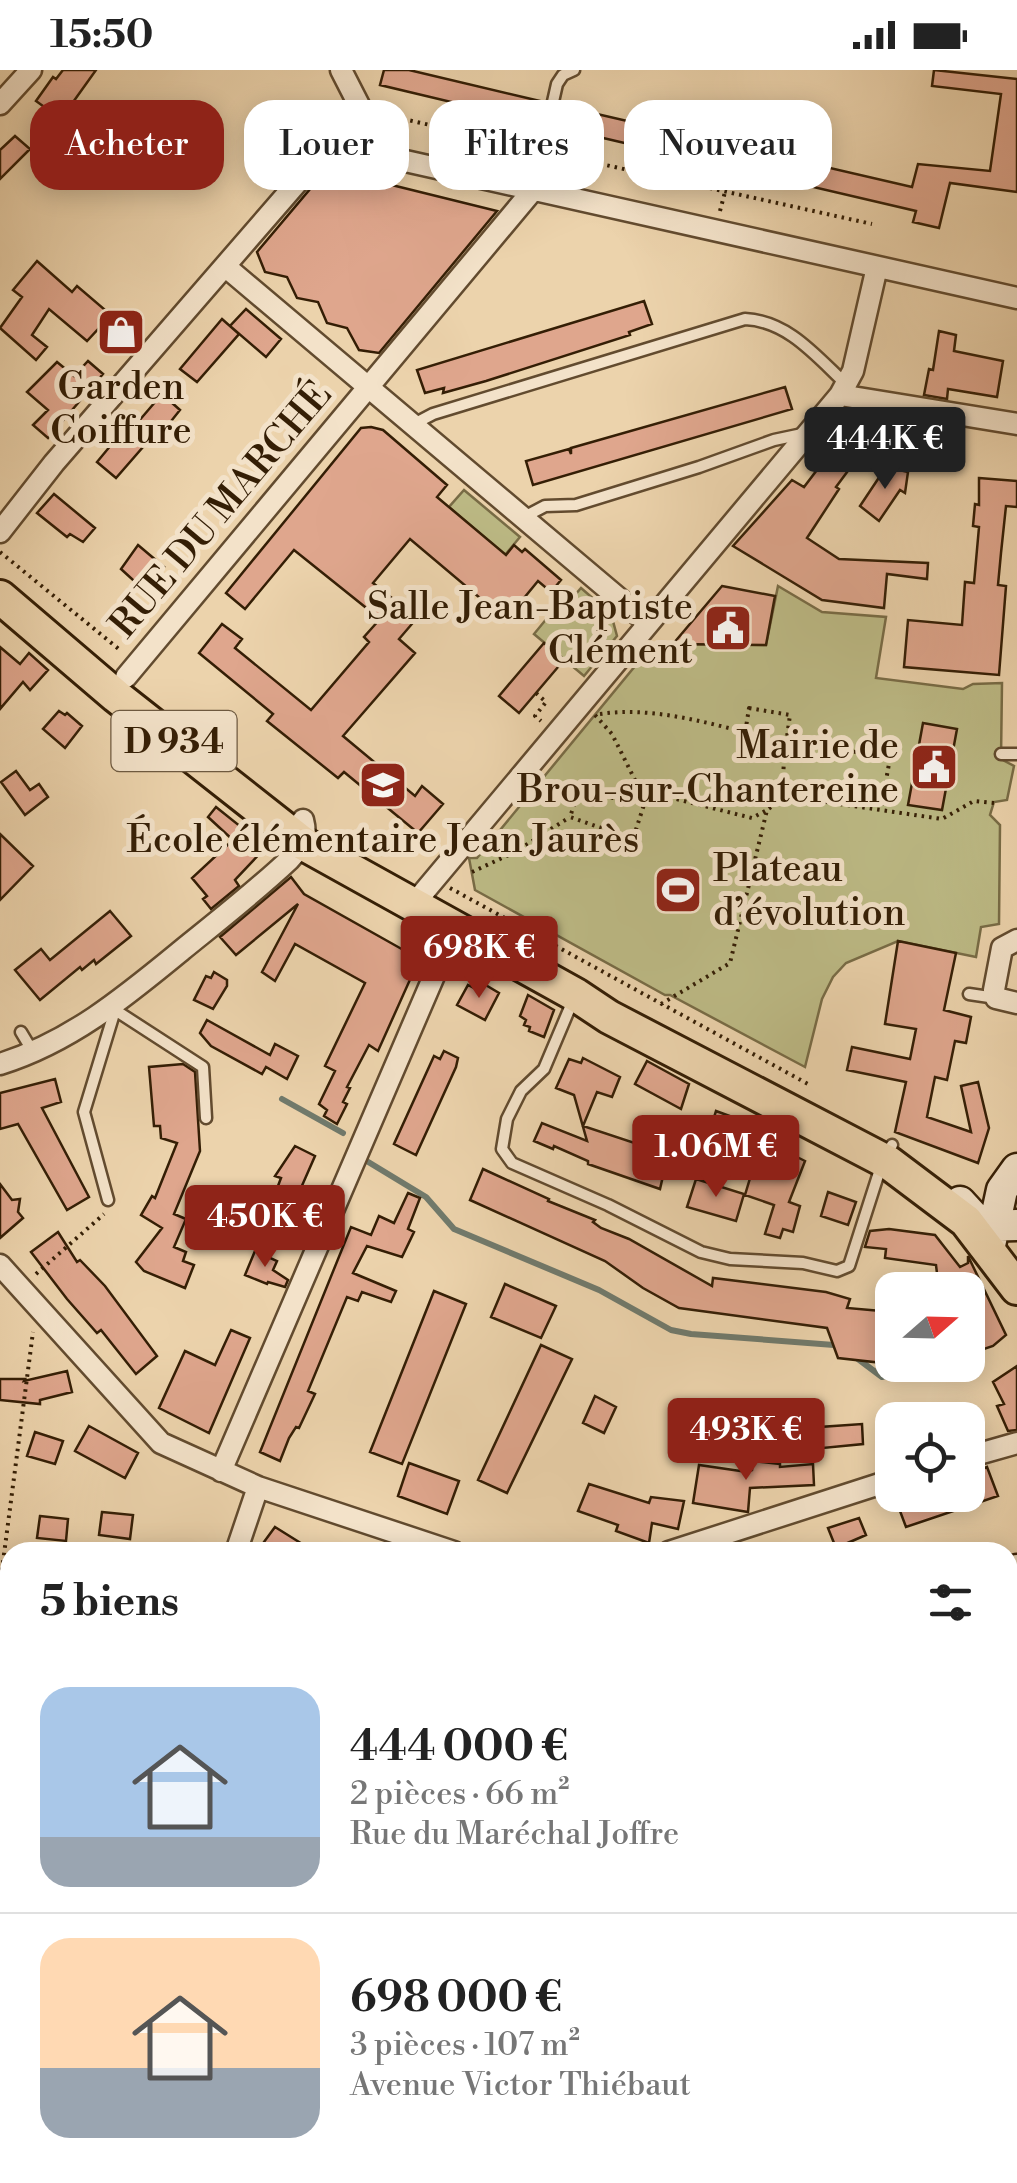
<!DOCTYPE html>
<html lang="fr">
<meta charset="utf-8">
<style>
body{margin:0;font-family:"Libre Bodoni",serif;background:#f6f6f6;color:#222;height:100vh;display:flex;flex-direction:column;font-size:38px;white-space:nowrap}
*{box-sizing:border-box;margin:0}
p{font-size:32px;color:#767676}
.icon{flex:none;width:55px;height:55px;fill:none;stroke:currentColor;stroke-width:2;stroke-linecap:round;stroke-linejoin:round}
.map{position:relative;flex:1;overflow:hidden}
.sheet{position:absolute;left:0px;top:1472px;width:1018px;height:642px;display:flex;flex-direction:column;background:#fff;border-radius:30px 30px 0 0;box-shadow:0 5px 25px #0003}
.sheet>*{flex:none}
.guide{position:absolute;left:30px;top:30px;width:958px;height:90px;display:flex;gap:20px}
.needle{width:65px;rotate:70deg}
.fabs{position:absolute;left:875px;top:1202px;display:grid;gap:20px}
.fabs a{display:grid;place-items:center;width:110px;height:110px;border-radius:20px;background:#fff;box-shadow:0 5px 25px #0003;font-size:50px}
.price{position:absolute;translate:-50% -85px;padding:0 22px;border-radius:10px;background:#8f2418;color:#fff;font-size:32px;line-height:65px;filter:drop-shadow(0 2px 5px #0008)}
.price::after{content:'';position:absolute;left:50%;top:60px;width:30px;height:22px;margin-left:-15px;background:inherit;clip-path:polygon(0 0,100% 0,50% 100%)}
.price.on{background:#222;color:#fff}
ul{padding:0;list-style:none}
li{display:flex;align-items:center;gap:30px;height:250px;padding:0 40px}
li+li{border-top:2px solid #e0e0e0}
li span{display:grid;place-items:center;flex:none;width:280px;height:200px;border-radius:30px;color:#555}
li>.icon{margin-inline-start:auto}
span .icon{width:120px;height:120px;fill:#fffc;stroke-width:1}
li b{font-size:42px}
h2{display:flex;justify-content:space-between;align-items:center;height:120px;padding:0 40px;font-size:42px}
.tag{padding:0 35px;border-radius:30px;background:#fff;box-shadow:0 5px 25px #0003;font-size:35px;line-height:90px}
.tag.on{background:#8f2418;color:#fff}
.status{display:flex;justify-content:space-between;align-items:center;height:70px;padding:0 50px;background:#fff;direction:ltr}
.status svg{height:28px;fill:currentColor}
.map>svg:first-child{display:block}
.green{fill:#bdbb86;stroke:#786c46;stroke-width:2.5}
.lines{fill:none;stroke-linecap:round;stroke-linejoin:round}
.stream{stroke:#717a6c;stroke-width:6}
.building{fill:#dfa68d;stroke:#341e05;stroke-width:2.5}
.lane-casing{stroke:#624b2f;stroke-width:15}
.street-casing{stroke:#624b2f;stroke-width:25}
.secondary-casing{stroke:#341e05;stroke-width:35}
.primary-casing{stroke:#341e05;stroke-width:38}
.path{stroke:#341e05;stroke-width:4;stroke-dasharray:2.5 5;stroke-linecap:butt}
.lane{stroke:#f3e2c9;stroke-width:10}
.street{stroke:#f3e2c9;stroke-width:20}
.secondary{stroke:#f3e2c9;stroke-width:30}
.primary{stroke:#ecd3ac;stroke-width:32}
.labels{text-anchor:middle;stroke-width:10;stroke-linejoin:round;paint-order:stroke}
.shield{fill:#f3e2c9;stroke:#6d5940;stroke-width:2.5}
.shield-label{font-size:35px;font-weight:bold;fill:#341e05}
.poi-label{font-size:38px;fill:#341e05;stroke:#f3e2c9}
.street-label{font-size:38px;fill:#341e05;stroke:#f3e2c9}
</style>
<div class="status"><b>15:50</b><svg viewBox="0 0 49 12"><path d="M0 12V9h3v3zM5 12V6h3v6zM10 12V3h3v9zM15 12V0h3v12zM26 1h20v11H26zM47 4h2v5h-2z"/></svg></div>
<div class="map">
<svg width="1017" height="2113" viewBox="0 0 1017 2113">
<rect width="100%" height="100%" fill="#ecd3ac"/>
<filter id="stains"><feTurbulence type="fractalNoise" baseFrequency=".002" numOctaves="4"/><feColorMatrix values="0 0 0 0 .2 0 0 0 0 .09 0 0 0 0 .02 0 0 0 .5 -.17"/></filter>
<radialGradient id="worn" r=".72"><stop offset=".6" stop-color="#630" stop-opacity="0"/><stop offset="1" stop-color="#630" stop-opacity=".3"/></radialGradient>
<path class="green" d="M464,420L520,467L505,485L449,437Z
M778,516L822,542L886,547L876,608L963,619L973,614L1002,613L1001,689L1014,696L1007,730L994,732L990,745L1000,755L999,854L981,857L976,887L898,871L846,893L833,907L822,929L805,997L670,925H665L475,820L469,788H477L650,578L673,574L766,575Z
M581,518L611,544L617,566L584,606L534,564L562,530L568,533Z"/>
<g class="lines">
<path class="stream" d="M282,1029L343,1063
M365,1090L426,1127L454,1159L599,1220L671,1260L691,1264L834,1275
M854,1286L882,1307L924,1295"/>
</g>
<path class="building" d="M63,0H96L61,49L36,31L53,7L56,9Z
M384,0H409L544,32L539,53L380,15Z
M934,0L1017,9V122L950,113L939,158L913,152L916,141L556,57L561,37H567L912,117L918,94L990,101L1001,24L932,16Z
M15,66L30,79L0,109V80Z
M327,99L497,141L379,283L359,280L347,258L327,253L318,232L297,228L287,207L265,202L257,182Z
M37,191L72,222L77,216L111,245L87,271L49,239L32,265L47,277L36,290L0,258L22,227L13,220Z
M644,231L652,254L629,262L630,265L486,311L443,323L444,318L425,323L417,300Z
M246,239L281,269L266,287L230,256Z
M222,249L239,264L197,312L180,299Z
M939,261L956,265L954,281L1003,291L997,327L948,319L947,329L924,325L929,299L933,300Z
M88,291L103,304L48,368L33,355L48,340L27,322L57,292L74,306Z
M785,317L792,339L533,415L526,391L569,379L571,384V378Z
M162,324L180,340L160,365L157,361L116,408L97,392L121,363L126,366Z
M371,357L383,360L447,415L437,427L506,485L514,475L522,482L525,479L561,510L551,522L538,511L506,550L410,469L373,513L417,548L399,569L415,583L343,666L415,726L422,716L443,734L418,763L344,702L338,708L267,651L273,644L199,583L222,554L242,569L235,578L311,640L369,572L364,567L380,549L294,480L245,539L226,523L361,358Z
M848,359L879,383L867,398L856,390L836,417L839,419L807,468L839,489L928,493L927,509L887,504L884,538L822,530L733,476L792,410L804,417Z
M917,362L941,366L938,390L914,387Z
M886,397L908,402L905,423L900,420L879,451L860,436Z
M979,408L1017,411V437L1006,436L1001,483L998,515L1006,516L999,605L904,597L908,550L962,555L965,512L974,513L979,457L973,456L975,434L979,435Z
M54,424L95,458L83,472L70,464L67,467L37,443Z
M138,475L164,497L145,521L121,499Z
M722,516L775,526L766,575L673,574Z
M544,573L564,590L519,643L499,626Z
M0,577L20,594L29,583L48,600L30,620L23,612L0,639Z
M59,641L65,645L67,643L82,656L65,678L43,659Z
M923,653L957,659L942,740L908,735Z
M16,701L30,720L39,714L48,727L25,745L1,712Z
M216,737L266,777L235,810L239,816L211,839L203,829L207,826L192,808L233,770L208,747Z
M0,764L33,796L0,830Z
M291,807L304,824L407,882L413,903L378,981L369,975L347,1017L350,1018L343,1032L347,1034L337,1054L324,1046L327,1040L319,1034L335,1001L325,996L365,913L295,874L275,911L262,902L298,834L236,885L220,867Z
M110,841L131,866L96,894L94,890L82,900L80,897L40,930L15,900L41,879L50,890Z
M898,871L956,883L944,940L971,947L966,973L955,971L947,1010L935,1007L927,1047L971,1062L961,1016L978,1012L989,1058L978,1093L895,1062L906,1012L847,1000L852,977L910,989L916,959L885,954Z
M214,902L227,910V916L213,939L194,930L206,906L211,908Z
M484,914L499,923L485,950L457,935L468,915L480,921Z
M528,925L554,940L544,967L529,961L530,957L524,955L526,950L520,946Z
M207,950L270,985L275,974L298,986L287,1009L266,997L262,1004L211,976L200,963Z
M444,981L458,988L456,997L416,1085L394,1074L434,986L440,989Z
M583,988L620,1007L612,1027L597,1022L583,1056L668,1084L660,1119L588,1094V1091L554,1076L553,1079L534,1071L542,1053L587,1071L574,1025L556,1018L569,989L581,993Z
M647,991L689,1014L681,1039L635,1014Z
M183,994L195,1002L200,1081L174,1144L186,1149L174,1177L186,1182L183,1191L194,1195L185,1218L144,1201L136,1192L162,1158L141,1145L152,1126L155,1128L177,1073L161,1068L160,1056H154L149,997Z
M55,1009L61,1032L42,1038L89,1127L67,1140L18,1054L0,1059V1023Z
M716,1041L784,1066L779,1078L805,1091L789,1132L800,1136L793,1162L783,1159L780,1168L765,1164L774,1135L745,1125L760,1075L709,1064Z
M295,1076L315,1086L297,1127L302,1129L293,1148L270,1137L281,1108L275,1106Z
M483,1099L549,1129L548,1131L595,1150L593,1152L601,1158L629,1169L712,1216L713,1208L826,1222L850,1229L847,1238L892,1242V1294L838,1288L827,1258L679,1238L643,1218L605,1191L470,1130Z
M696,1109L744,1124L736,1151L687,1137Z
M0,1114L12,1130L20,1129L18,1142L23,1148L0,1168Z
M828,1122L856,1132L848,1155L821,1146Z
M408,1123L420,1128L408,1159L414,1162L402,1187L367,1176L353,1203L396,1221L391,1232L362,1222L358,1231L347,1227L308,1321L315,1324L299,1358L296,1357L289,1368L280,1391L260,1382L351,1157L371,1165L379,1146L394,1153Z
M889,1159L935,1165L960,1197L968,1193V1186L1006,1265L993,1276L978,1281L968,1263V1220H939L936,1195L885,1188L886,1179L865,1177L870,1161Z
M58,1162L77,1192L80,1190L105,1216L157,1286L136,1304L101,1260L97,1263L67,1229L31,1182Z
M255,1181L277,1191L273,1200L288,1210L285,1217L268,1212L267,1214L245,1205Z
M505,1214L556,1236L541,1268L491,1247Z
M434,1221L466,1234L402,1394L370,1382Z
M231,1260L250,1268L209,1363L159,1338L185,1281L215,1295Z
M541,1275L572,1289L507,1423L478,1410Z
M1017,1296V1360L1008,1361L997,1336L1004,1334L993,1312Z
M67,1301L72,1322L40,1330V1334L0,1330V1309H25L24,1311Z
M595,1326L616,1337L604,1363L583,1353Z
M862,1354L863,1374L823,1378L820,1357Z
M89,1356L138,1383L125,1408L75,1381Z
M35,1362L63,1371L55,1394L27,1386Z
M753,1391L780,1394V1397L813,1394L814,1415L750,1418L748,1442L693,1433L699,1395L747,1402L752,1400Z
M409,1393L459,1411L447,1444L398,1426Z
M987,1397L998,1426L906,1457L897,1433L916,1425H968V1405Z
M589,1414L649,1433L651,1427L684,1431L678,1459L652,1453L649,1473L616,1461L618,1455L578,1441Z
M102,1442L133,1445L130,1469L99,1465Z
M40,1446L68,1449L66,1471L37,1468Z
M859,1448L866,1465L836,1478L828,1458Z
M275,1457L315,1482H272L261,1476Z"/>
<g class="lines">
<g class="lane-casing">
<path id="lane" d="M533,120L557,14L563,5L574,0
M414,354L433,344L745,249C788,251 816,286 846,314
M524,447L545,436L576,435L699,397L774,370L807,363
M1001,684H1017
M969,924L996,928
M574,928L544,999L521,1021L507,1049L502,1079L512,1093L608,1135L701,1182L730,1189L803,1193L837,1201L849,1196L883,1090L892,1075
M115,940L203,997L206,1048
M21,962L33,982
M108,1130L84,1042L116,937"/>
</g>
<g class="street-casing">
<path id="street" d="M341,0L362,41L357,53
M0,34L31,0
M340 71a18 18 0 1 1 36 0a18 18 0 1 1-36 0Z
M376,74L392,88L1017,228
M226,197L648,553
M840,325L1017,354
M0,462L54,393L328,77L341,76
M126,607L533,120
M423,823L840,325L853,301L877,197
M1017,870L1002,878L994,920L996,928L1017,933
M0,994C71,972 126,926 182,880C219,850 255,822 289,790C302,776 308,769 303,750
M0,1195L161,1373L258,1417L454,1482
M968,1387L1017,1373
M221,1401L449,871L455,859L463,857
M236,1482L258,1417
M669,1482L892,1410
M0,2087H10
M310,2105L444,2113
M868,2113L869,2105"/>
</g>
<g class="secondary-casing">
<path id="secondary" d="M960,1132L982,1156L1017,1155
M990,1175L1002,1120L1017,1099
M1008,1508L1017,1500
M439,2113L445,2105"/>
</g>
<g class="primary-casing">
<path id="primary" d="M0,527L116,626L304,774L576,925L609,947L889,1093L966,1151L1017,1218"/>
</g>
<path class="path" d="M381,44L528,77
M451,81L456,61
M556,84L872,154
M720,141L725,122
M0,482L120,580
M536,623L546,632L535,646L541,651
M749,638L790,645L784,689L742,683Z
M600,644C647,637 698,650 744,662
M595,645L612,664L641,722
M787,670L890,688L881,739
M648,722L633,769L570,747L580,717L613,728L648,722L752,748L767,740
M782,729L784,689
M472,802L515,782L570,747
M450,818L808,1014
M661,934L730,893L767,740L782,729L792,727L942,749L974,731L994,733
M36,1204L104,1144
M0,1515L33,1262"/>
<use href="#lane" class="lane"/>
<use href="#street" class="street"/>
<use href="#secondary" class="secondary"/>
<use href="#primary" class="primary"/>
</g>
<defs>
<g id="shop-square" transform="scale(2.5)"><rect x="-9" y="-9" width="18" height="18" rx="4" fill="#8f2418" stroke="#f3e2c9"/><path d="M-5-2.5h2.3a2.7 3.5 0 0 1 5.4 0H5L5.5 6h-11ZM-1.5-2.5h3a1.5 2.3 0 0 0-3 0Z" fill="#fff"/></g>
<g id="civic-square" transform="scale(2.5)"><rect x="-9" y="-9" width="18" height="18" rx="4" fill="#8f2418" stroke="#f3e2c9"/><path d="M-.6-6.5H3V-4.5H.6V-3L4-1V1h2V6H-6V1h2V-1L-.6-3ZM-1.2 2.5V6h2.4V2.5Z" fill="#fff"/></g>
<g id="school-square" transform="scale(2.5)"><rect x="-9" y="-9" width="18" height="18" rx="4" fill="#8f2418" stroke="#f3e2c9"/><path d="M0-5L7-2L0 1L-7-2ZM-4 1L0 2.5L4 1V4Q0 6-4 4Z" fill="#fff"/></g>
<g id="stadium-square" transform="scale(2.5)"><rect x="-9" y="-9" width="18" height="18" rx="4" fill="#8f2418" stroke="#f3e2c9"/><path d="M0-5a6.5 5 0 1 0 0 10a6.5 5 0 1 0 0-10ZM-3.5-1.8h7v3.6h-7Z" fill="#fff"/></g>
</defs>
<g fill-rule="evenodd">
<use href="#shop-square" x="121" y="262"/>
<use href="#civic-square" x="728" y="558"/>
<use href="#civic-square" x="934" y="697"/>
<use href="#school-square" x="383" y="715"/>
<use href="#stadium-square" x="678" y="820"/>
</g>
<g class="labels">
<rect class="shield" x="111.5" y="641" width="125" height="60" rx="8"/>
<g class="shield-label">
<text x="174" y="683">D 934</text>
</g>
<g class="poi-label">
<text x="121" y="329">Garden<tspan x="121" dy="44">Coiffure</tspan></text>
<text x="693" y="549" text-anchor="end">Salle Jean-Baptiste<tspan x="693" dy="44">Clément</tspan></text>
<text x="899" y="688" text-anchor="end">Mairie de<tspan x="899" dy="44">Brou-sur-Chantereine</tspan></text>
<text x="383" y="782">École élémentaire Jean Jaurès</text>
<text x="713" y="811" text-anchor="start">Plateau<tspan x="713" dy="44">d’évolution</tspan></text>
</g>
<g class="street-label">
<text transform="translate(220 439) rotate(-50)" y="13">RUE DU MARCHÉ</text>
</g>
</g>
<rect width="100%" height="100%" filter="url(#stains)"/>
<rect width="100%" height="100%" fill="url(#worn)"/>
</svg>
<div class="fabs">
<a><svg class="needle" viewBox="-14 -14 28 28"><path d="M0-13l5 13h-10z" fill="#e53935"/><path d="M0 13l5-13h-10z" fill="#767676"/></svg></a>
<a><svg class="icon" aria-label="locate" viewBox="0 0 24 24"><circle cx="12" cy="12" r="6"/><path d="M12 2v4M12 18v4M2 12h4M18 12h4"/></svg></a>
</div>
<b class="price on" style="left:885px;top:422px">444K €</b>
<b class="price" style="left:479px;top:931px">698K €</b>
<b class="price" style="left:716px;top:1130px">1.06M €</b>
<b class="price" style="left:265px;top:1200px">450K €</b>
<b class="price" style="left:746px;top:1413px">493K €</b>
<div class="guide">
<a class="tag on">Acheter</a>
<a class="tag">Louer</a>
<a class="tag">Filtres</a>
<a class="tag">Nouveau</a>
</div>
<section class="sheet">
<h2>5 biens<svg class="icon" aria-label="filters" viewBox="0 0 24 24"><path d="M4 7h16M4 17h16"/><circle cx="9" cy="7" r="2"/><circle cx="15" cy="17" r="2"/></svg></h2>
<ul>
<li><span style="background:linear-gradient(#a9c7e8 75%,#9aa5b1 0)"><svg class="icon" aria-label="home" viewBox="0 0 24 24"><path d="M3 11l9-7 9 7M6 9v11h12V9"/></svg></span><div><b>444 000 €</b><p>2 pièces · 66 m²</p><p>Rue du Maréchal Joffre</p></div></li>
<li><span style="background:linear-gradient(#ffd9b3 65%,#9aa5b1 0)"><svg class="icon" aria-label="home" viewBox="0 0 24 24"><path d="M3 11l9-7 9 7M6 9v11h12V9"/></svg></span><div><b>698 000 €</b><p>3 pièces · 107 m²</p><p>Avenue Victor Thiébaut</p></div></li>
</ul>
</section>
</div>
